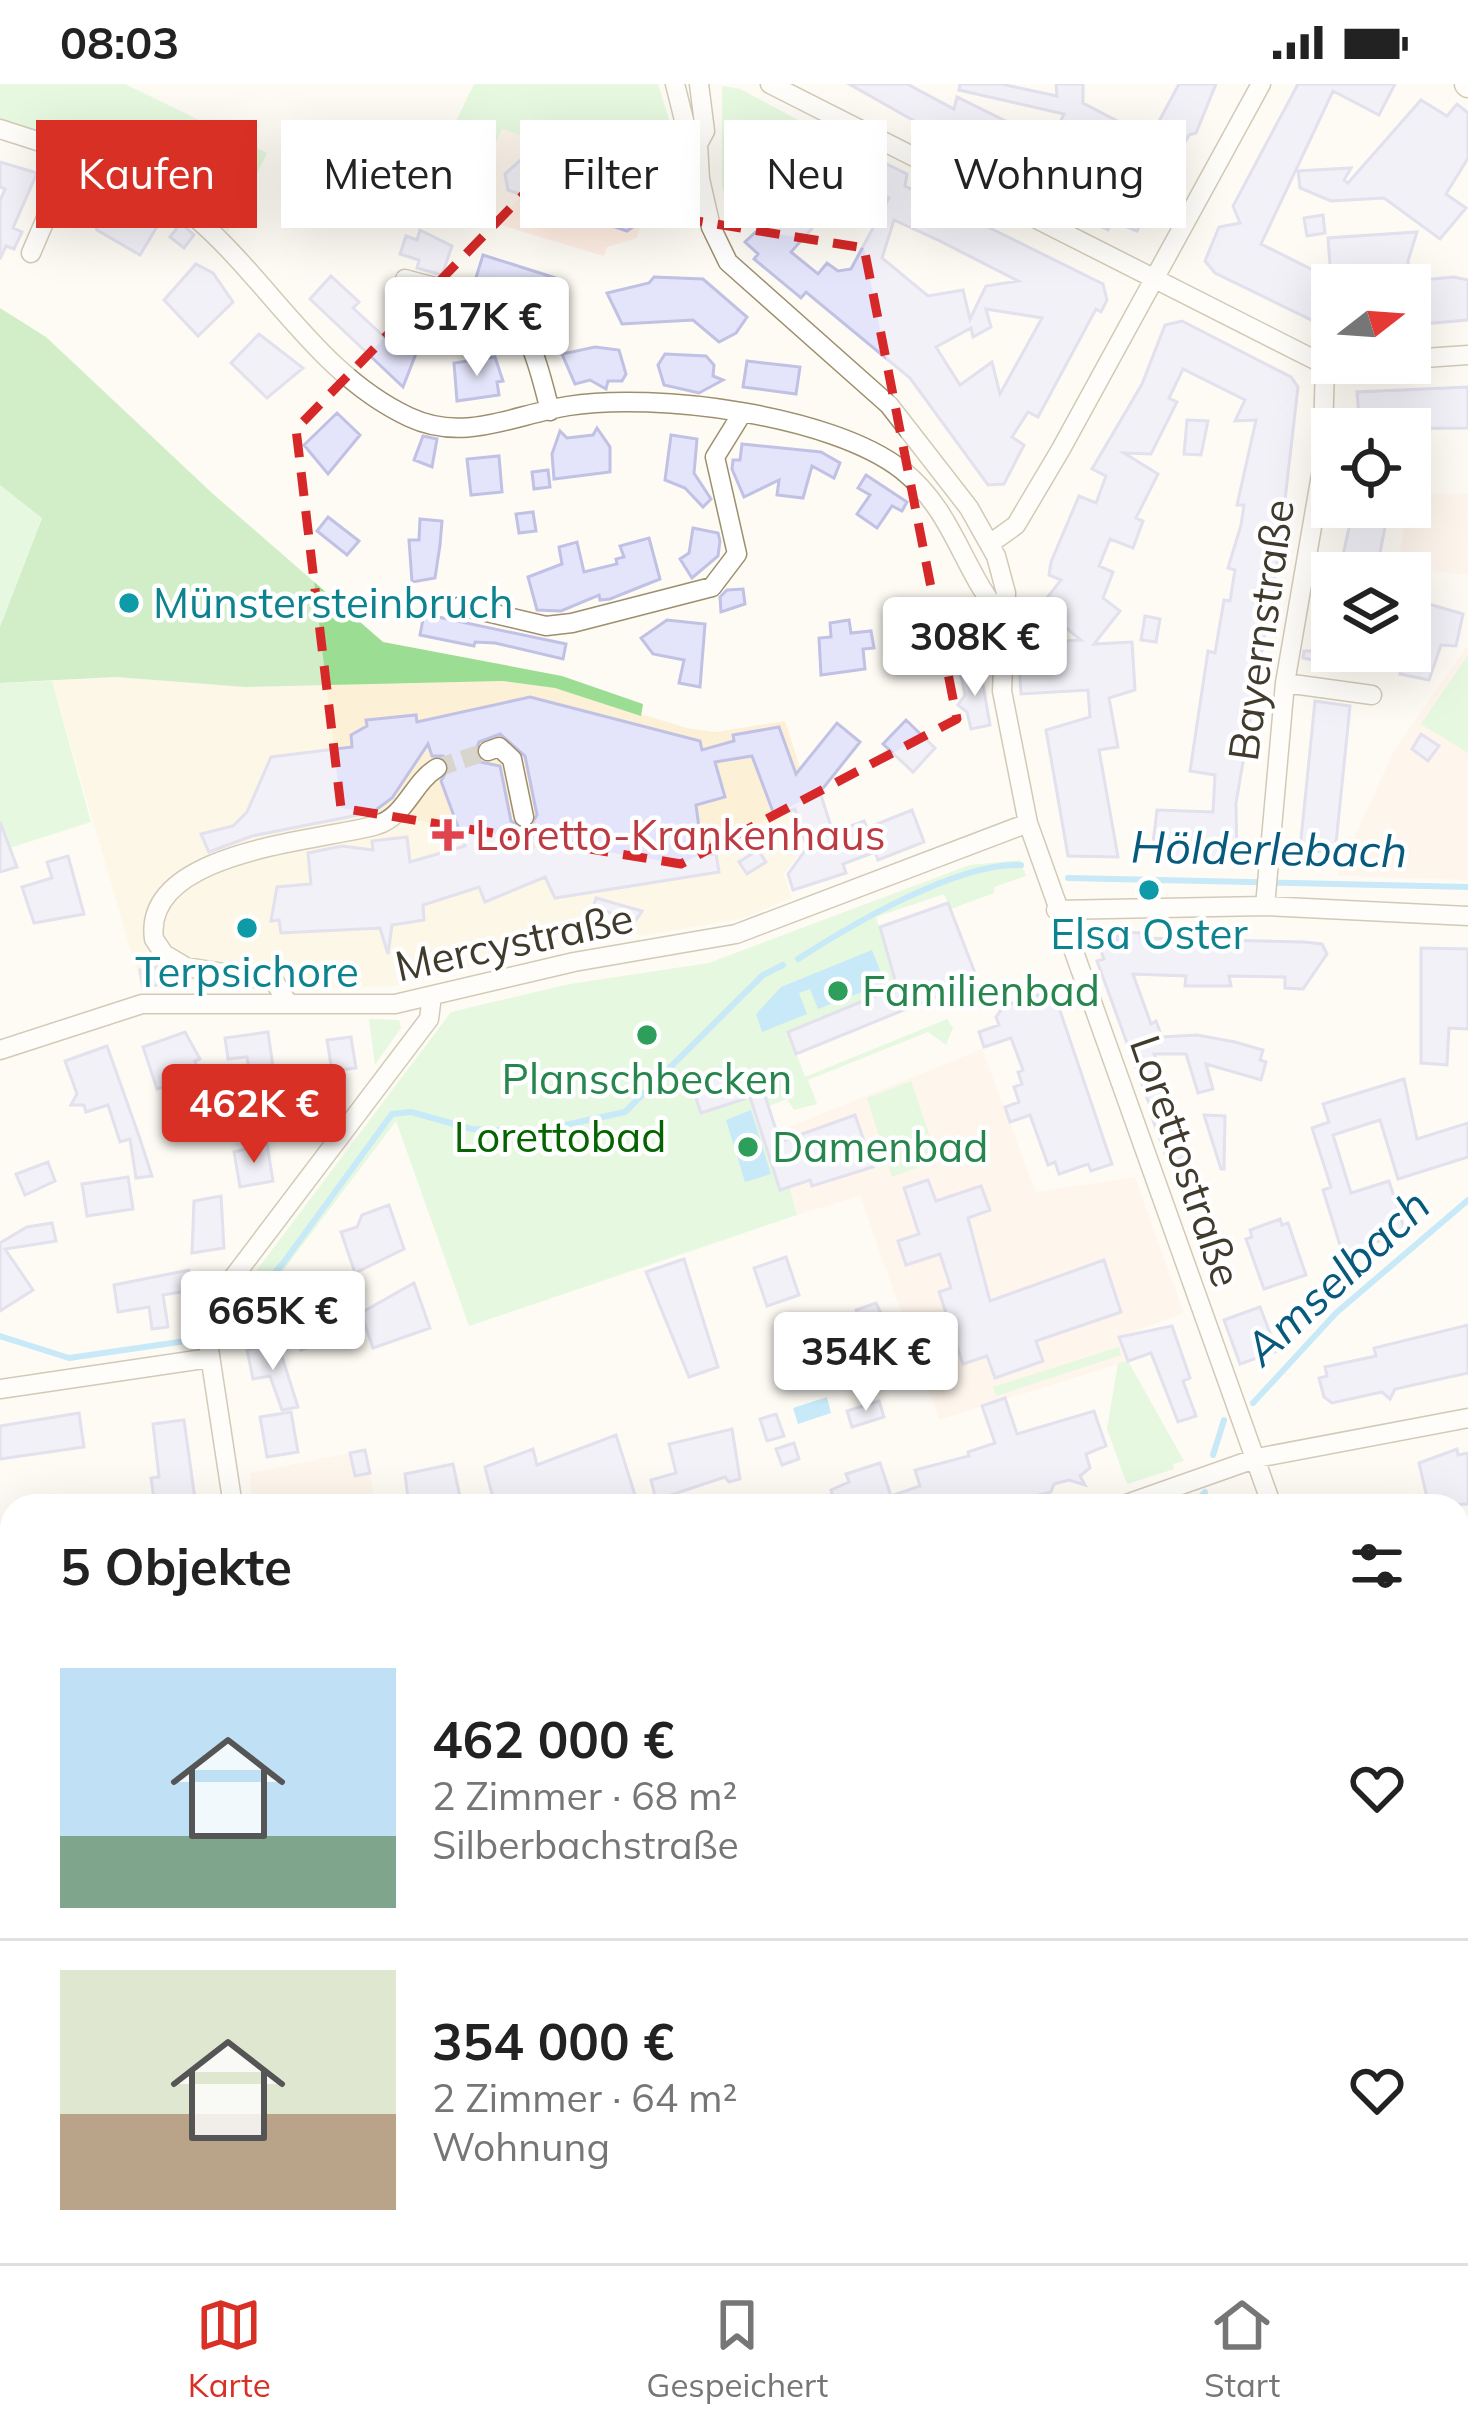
<!DOCTYPE html>
<html lang="de">
<meta charset="utf-8">
<style>
body{margin:0;font-family:Mulish,sans-serif;background:#f2f2f2;color:#222;height:100vh;display:flex;flex-direction:column;font-size:45px;white-space:nowrap}
*{box-sizing:border-box;margin:0}
p{font-size:39px;color:#767676}
.icon{flex:none;width:66px;height:66px;fill:none;stroke:currentColor;stroke-width:2;stroke-linecap:round;stroke-linejoin:round}
.map{position:relative;flex:1;overflow:hidden}
.sheet{position:absolute;left:0px;top:1410px;width:1470px;height:771px;display:flex;flex-direction:column;background:#fff;border-radius:36px 36px 0 0;box-shadow:0 12px 48px #0002}
.sheet>*{flex:none}
.hud{position:absolute;left:36px;top:36px;width:1398px;height:108px;display:flex;gap:24px}
.needle{width:78px;rotate:73deg}
.controls{position:absolute;left:1311px;top:180px;display:grid;gap:24px}
.controls a{display:grid;place-items:center;width:120px;height:120px;border-radius:0px;background:#fff;box-shadow:0 12px 48px #0002;font-size:60px}
.price{position:absolute;translate:-50% -102px;padding:0 27px;border-radius:12px;background:#fff;color:#222;font-size:39px;line-height:78px;filter:drop-shadow(0 3px 6px #0008)}
.price::after{content:'';position:absolute;left:50%;top:72px;width:36px;height:27px;margin-left:-18px;background:inherit;clip-path:polygon(0 0,100% 0,50% 100%)}
.price.active{background:#d93025;color:#fff}
ul{padding:0;list-style:none}
li{display:flex;align-items:center;gap:36px;height:300px;padding:0 60px}
li+li{border-top:3px solid #e0e0e0}
li span{display:grid;place-items:center;flex:none;width:336px;height:240px;border-radius:0px;color:#555}
li>.icon{margin-inline-start:auto}
span .icon{width:144px;height:144px;fill:#fffc;stroke-width:1}
li b{font-size:51px}
h2{display:flex;justify-content:space-between;align-items:center;height:144px;padding:0 60px;font-size:51px}
.chip{padding:0 42px;border-radius:0px;background:#fff;box-shadow:0 12px 48px #0002;font-size:42px;line-height:108px}
.chip.active{background:#d93025;color:#fff}
.status{display:flex;justify-content:space-between;align-items:center;height:84px;padding:0 60px;background:#fff;direction:ltr}
.status svg{height:33px;fill:currentColor}
.tab-bar{display:flex;justify-content:space-around;align-items:center;height:168px;border-top:3px solid #e0e0e0;background:#fff;font-size:33px;color:#767676}
.tab-bar a{display:grid;justify-items:center;gap:6px}
.tab-bar .active{color:#d93025}
.map>svg:first-child{display:block}
.built{fill:#fcf1d7}
.education{fill:#ffeee3}
.green{fill:#caf3c5}
.forest{fill:#9cdd94}
.water{fill:#87d2fc}
.lines{fill:none;stroke-linecap:round;stroke-linejoin:round}
.stream{stroke:#87d2fc;stroke-width:6}
.building{fill:#e4e4fa;stroke:#c0c1e4;stroke-width:3;fill-rule:evenodd}
.minor-tunnel{stroke:#d8d5cc;stroke-width:18;stroke-dasharray:18 9;stroke-linecap:butt}
.minor-casing{stroke:#9d8f6e;stroke-width:21}
.major-casing{stroke:#9d8f6e;stroke-width:27}
.minor{stroke:#fff;stroke-width:18}
.major{stroke:#fff;stroke-width:24}
.tram{stroke:#888378;stroke-width:3}
.marked{fill:none;stroke:#d62828;stroke-width:9;stroke-dasharray:24 15;stroke-linejoin:round}
.culture-dot{fill:#0f9aa8;stroke:#fff;stroke-width:4.5}
.health-dot{fill:#e0444e;stroke:#fff;stroke-width:4.5}
.leisure-dot{fill:#2e9e5b;stroke:#fff;stroke-width:4.5}
.labels{text-anchor:middle;stroke-width:9;stroke-linejoin:round;paint-order:stroke}
.culture-label{font-size:42px;fill:#0d838f;stroke:#fff}
.street-label{font-size:42px;fill:#413b2d;stroke:#fff}
.health-label{font-size:42px;fill:#be3a42;stroke:#fff;text-anchor:start}
.leisure-label{font-size:42px;fill:#27864d;stroke:#fff;text-anchor:start}
.park-label{font-size:42px;fill:#066400;stroke:#fff}
.water-label{font-size:45px;font-style:italic;fill:#075a7c;stroke:#fff}
</style>
<div class="status"><b>08:03</b><svg viewBox="0 0 49 12"><path d="M0 12V9h3v3zM5 12V6h3v6zM10 12V3h3v9zM15 12V0h3v12zM26 1h20v11H26zM47 4h2v5h-2z"/></svg></div>
<div class="map">
<svg width="1468" height="2179" viewBox="0 0 1468 2179">
<rect width="100%" height="100%" fill="#fefbf4"/>
<path class="built" d="M116,593L245,603L503,597L555,604L687,644L716,648L785,637L808,708L794,733L804,763L784,790L792,814L740,835L640,852L628,844L394,902L282,905L208,896L142,905L52,597Z"/>
<path class="education" d="M502,45L612,83L617,131L641,139L637,154L607,163L604,172L464,130Z
M1410,409L1468,410V491L1397,483Z
M1468,561V796L1337,792L1394,666Z
M982,965L1036,1108L1135,1093L1184,1229L1120,1253L1128,1277L939,1336L860,1112L797,1131L777,1048Z
M365,1366L376,1422H251L250,1389Z"/>
<path class="green" d="M0,0H125L267,69L228,148L158,94L0,36Z
M474,0H658L677,61L612,83L502,45L464,130L417,117Z
M722,2L740,5L815,45L779,97L731,139L722,102Z
M0,401L42,433L0,543Z
M1468,571V669L1421,640Z
M52,597L91,738L0,767V599Z
M1020,776L1026,792L994,803V809L951,825L944,810L876,833L897,903L796,969L805,993L947,935L953,944L946,961L928,948L808,996L817,1020L794,1026L787,1015L769,1022L797,1131L469,1242L396,1037L261,1216L225,1252L220,1235L451,928L570,900L709,879L970,781Z
M369,935L399,936L401,944L375,981Z
M911,997L938,1076L892,1093L867,1014Z
M1119,1263L1121,1271L996,1312L993,1303Z
M1128,1277L1184,1377L1173,1380L1174,1385L1127,1400L1107,1345L1118,1279Z"/>
<path class="forest" d="M0,224L46,253L212,409L383,558L562,592L643,620L641,632L555,604L503,597L245,603L116,593L0,599V543L42,434L0,401Z"/>
<path class="water" d="M872,866L885,899L818,925L810,905L799,909L807,930L762,948L756,930L781,903Z
M751,1026L771,1090L745,1098L726,1036Z
M827,1313L831,1329L798,1340L793,1324Z"/>
<g class="lines">
<path class="stream" d="M1068,794L1468,803
M798,875C851,841 957,778 1021,781
M229,1242L284,1178L392,1030L411,1028L472,1045L533,1048L625,1028L763,891L783,881
M0,1252L69,1274L186,1257
M1253,1319L1336,1229L1468,1116
M1213,1371L1224,1336
M1192,1422L1205,1408
M1324,2174L1328,2179"/>
</g>
<path class="building" d="M849,0H907L954,25L957,13L1050,59L1064,30L959,6L960,0H1001L1057,12L1056,0H1083V19L1150,54L1179,0H1216L1196,49L1189,51L1137,147L1112,137L1108,146L1094,139L1099,128L1001,86Z
M1298,0H1395L1379,31L1333,7L1261,160L1331,195L1328,154L1417,148L1408,177L1409,201H1332V246L1215,189L1205,177L1219,143L1240,139L1233,122Z
M1421,16L1447,32L1457,20L1468,29V74L1446,110L1466,124L1440,155L1384,114L1331,117L1300,104L1298,87L1351,84L1344,96L1348,99Z
M834,62L849,69L852,63L907,90L905,102L1103,200L1107,216L1101,228L1096,225L1038,333L1028,328L1012,353L1024,361L1004,400L988,401L910,294L806,208L801,214L754,175L758,170L745,158L796,110ZM854,97L889,114L851,185L838,187L827,179L818,190L791,168ZM894,136L940,157L1018,197L986,202L970,235L963,206L928,212L882,174ZM986,225L1042,234L1000,310L992,278L960,301L936,263L971,244L973,253L991,243Z
M523,74L613,106L633,88L658,97L663,122L627,147L508,106L505,90Z
M0,78L37,89L13,144L22,148L14,165L6,162L0,175V117L5,105L0,103Z
M102,112L118,119L120,130L136,127L158,141L140,171L97,146L93,132Z
M1323,131L1325,149L1307,152L1304,134Z
M181,139L194,151L184,164L170,153Z
M420,146L452,162L442,191L417,184L419,176L400,170L406,152L417,156Z
M483,171L562,196L552,229L474,200Z
M196,180L213,189L233,218L198,252L164,216Z
M331,192L359,218L353,224L390,258H406L417,267L403,303L310,215Z
M654,193L703,195L747,233L736,249L719,258L693,236L622,240L607,209L649,199Z
M1454,193L1468,196V236L1410,241V197Z
M1182,237L1291,293L1298,303L1279,468L1236,719L1237,778L1156,775L1153,759L1157,726L1213,728L1215,691L1190,687L1208,567L1215,569L1224,516L1230,517L1235,486L1228,484L1241,441L1244,421H1237L1256,336L1235,337L1245,316L1183,285L1169,314L1177,318L1151,370L1124,369L1158,390L1136,434L1143,437L1133,464L1110,455L1099,482L1113,488L1103,514L1120,527L1094,560L1132,558L1135,606L1109,614L1118,663L1099,666L1118,773L1068,772L1046,646L1090,633L1088,606L1021,610L1019,578L1047,577L1046,558L1081,556L1040,523L1061,496L1049,491L1051,478L1079,412L1096,419L1106,392L1092,385L1142,300L1165,241Z
M259,250L303,284L267,314L231,279Z
M595,263L619,266L626,290L622,297H608L606,305L590,296L575,300L562,270Z
M665,270L706,272L714,281L713,292L723,296L699,309L664,301L658,281Z
M495,273L503,297L497,298L499,311L457,317L454,279Z
M747,277L800,283L796,310L743,303Z
M1468,303V344L1360,345L1357,308Z
M337,329L360,351L328,390L304,361Z
M1187,336L1208,337L1201,371L1184,370Z
M597,344L610,363V388L554,395L552,370L560,347L567,354L593,351Z
M671,351L697,355L694,389L711,415L703,423L685,404L665,396Z
M423,352L437,355L432,383L414,376Z
M742,360L821,368L840,379L834,394L812,382L803,414L777,411L779,396L744,413L732,385L733,376H740Z
M499,372L502,408L471,411L467,375Z
M548,386L550,403L534,405L532,388Z
M866,391L907,418L902,427L892,422L877,444L857,430L870,411L858,404Z
M1353,426L1387,433L1376,489H1339Z
M533,428L536,447L519,449L516,430Z
M328,433L359,457L347,471L317,447Z
M420,435L442,437L440,461L435,494L412,498L409,456H419Z
M693,444L718,449L720,457L718,472L692,494L680,475L689,469Z
M649,454L660,495L610,515L600,516L599,511L561,527L537,526L528,493L562,480L559,463L577,458L584,488L617,480L616,475L624,473L620,462Z
M743,505L745,520L721,528L720,513L727,506Z
M1415,516L1463,530L1456,562L1441,561L1429,596L1400,590L1405,567H1410Z
M424,530L566,560L563,575L495,559L475,558L474,562L420,551Z
M1145,532L1160,535L1156,558L1141,556Z
M667,536L705,540L700,603L679,599L684,576L653,570L641,554Z
M849,536L851,549L871,547L874,564L863,565L865,585L821,591L819,554L831,553L830,539Z
M1304,567H1360L1356,585L1303,574Z
M980,584L990,641L971,645L967,628L958,621L965,611L960,588Z
M530,613L700,657L702,666L734,657L733,651L779,643L796,690L837,639L860,658L820,708L833,749L864,737L867,744L912,726L924,758L878,776L875,768L843,780L846,789L793,806L788,790L807,764L795,725L775,733L752,672L715,678L725,713L696,721L701,758H708L710,770H716L719,788L555,814L545,793L485,818L479,803L423,821L424,836L392,841L388,870L380,844L281,849L279,836L271,837L277,803L311,800L308,769L342,762L373,766L372,757L407,753L410,778L465,762L441,697L450,681L443,672H432L428,660L392,714L373,728L252,752L209,768L201,750L233,742L247,728L271,673L352,663L351,651L367,642L366,636L416,631L417,638ZM500,650L525,672L537,731L528,746L511,737L500,682L480,678L475,670L479,658Z
M1315,617L1350,622L1335,769L1300,765Z
M906,636L935,664L913,688L883,660Z
M1421,650L1439,662L1428,677L1412,665Z
M0,738L17,783L0,788Z
M758,766L766,778L747,790L739,778Z
M68,772L84,830L34,839L22,803L52,794L47,778Z
M596,814L642,827L633,840L594,821Z
M948,819L975,889L941,903L943,910L796,970L788,948L897,903L880,843Z
M1118,848L1141,849V854L1304,858L1322,860L1327,870L1303,905L1285,904V893L1229,892L1231,902H1185L1186,892L1133,890L1151,940L1156,937L1162,953L1197,951L1235,958L1263,966L1260,976L1266,978L1261,996L1206,980L1213,1005L1198,1009L1186,970H1154L1171,1017L1150,1022L1097,877L1104,875L1100,865L1117,859Z
M1421,864L1468,865V945L1449,944L1447,981L1421,979Z
M158,883L161,900L143,904L140,886Z
M1053,906L1112,1080L1091,1087L1088,1080L1059,1090L1055,1078L1048,1081L1030,1031L1010,1038L1005,1023L1019,1018L1014,1003L1022,1000L1018,988L1023,986L1011,954L984,963L979,948L999,941L996,933L1004,922Z
M185,948L200,975L195,977L199,991L157,1005L143,963Z
M268,948L273,983L249,986L247,973L228,975L225,954Z
M351,953L356,984L332,987L327,956Z
M107,962L139,1052L152,1092L136,1094L130,1055L120,1058L108,1021L86,1028L84,1021H71L77,1010L65,977Z
M735,988L744,1015L701,1029L692,1002Z
M1404,995L1417,1055L1468,1039V1073L1398,1095L1380,1036L1333,1051L1351,1109L1389,1097L1405,1147L1343,1171L1323,1106L1331,1103L1312,1044L1329,1038L1323,1020Z
M764,1009L780,1058L855,1031L873,1083L812,1102L810,1096L780,1106L750,1013Z
M311,1010L315,1040L290,1044L286,1014Z
M1150,1028L1175,1029L1191,1071L1172,1078L1167,1074Z
M1204,1031L1225,1032L1224,1085H1221Z
M267,1060L273,1097L240,1103L234,1068Z
M48,1078L55,1097L25,1111L16,1090Z
M128,1093L133,1125L87,1132L82,1100Z
M928,1096L936,1117L981,1102L990,1126L968,1134L990,1217L1104,1176L1121,1228L1036,1257L1043,1277L995,1294L987,1272L963,1280L955,1256L932,1264L923,1240L947,1232L939,1208L951,1204L940,1170L906,1181L898,1157L919,1150L904,1104Z
M221,1112L224,1164L192,1169L194,1117Z
M389,1121L404,1165L355,1189L341,1148L357,1143L362,1131Z
M1280,1135L1282,1141L1288,1139L1306,1191L1264,1205L1246,1155L1252,1153L1250,1146Z
M52,1139L56,1157L5,1165L33,1206L0,1227V1159L27,1143Z
M786,1173L799,1211L767,1222L754,1184Z
M684,1175L718,1283L689,1293L646,1188Z
M189,1186L193,1206L163,1211L168,1243L152,1245L149,1223L118,1228L114,1201Z
M333,1196L348,1239L322,1248L325,1254L318,1260L301,1266L287,1228L296,1225L293,1219L307,1205Z
M414,1199L430,1244L373,1264L361,1229Z
M876,1219L894,1256L849,1271L842,1251L849,1249L847,1240L859,1237L856,1226Z
M1260,1223L1277,1267L1240,1280L1224,1236Z
M1468,1241V1289L1395,1305L1390,1315L1382,1308L1332,1319L1324,1313L1319,1294L1327,1292L1325,1283L1376,1272L1374,1264Z
M1172,1242L1190,1294L1183,1297L1196,1332L1178,1338L1151,1269L1128,1277L1119,1253Z
M278,1260L298,1323L282,1326L270,1292L253,1295L247,1266Z
M1005,1314L1017,1350L1094,1327L1106,1362L1086,1370L1090,1384L1080,1392L1085,1401L1069,1396L1054,1400L1051,1408L996,1422H836L831,1406L849,1398L846,1390L880,1379L891,1412L920,1402L915,1386L969,1372L968,1368L995,1359L982,1322Z
M879,1317L884,1333L852,1343L847,1327Z
M291,1328L298,1368L267,1373L260,1333Z
M79,1329L84,1363L0,1375V1342Z
M776,1330L784,1352L767,1357L760,1335Z
M184,1336L195,1415L155,1422L151,1394L159,1393L153,1340Z
M732,1345L740,1395L729,1398L725,1393L656,1416L651,1396L676,1389L669,1360Z
M616,1351L635,1411L626,1418L495,1422L485,1383L533,1365L537,1381Z
M794,1359L799,1375L782,1381L776,1365Z
M1457,1365L1458,1371L1468,1369V1420L1429,1422L1419,1379Z
M365,1366L370,1389L355,1392L350,1369Z
M453,1380L462,1422H409L405,1390Z"/>
<g class="lines">
<path class="minor-tunnel" d="M437,684L488,667
M524,733L535,764"/>
<g class="minor-casing">
<path id="minor" d="M675,0L687,48L698,60
M699,0L705,47L698,60L700,95L711,143L728,178L889,321L969,424L996,472L1006,509L1002,607L1028,739L1272,1422
M770,0L1325,281L1357,279
M0,45C68,67 142,88 197,135C270,198 319,291 409,333C464,359 513,331 568,322C656,308 832,331 902,386C956,429 963,491 1004,534
M31,169L74,69
M405,195C513,225 522,212 550,327
M1410,275L1468,271
M991,459L1016,441L1061,365L1261,0
M461,522L546,542L572,539L712,503L737,470L715,373L741,331
M1285,599L1372,611
M488,667L499,663L512,675L524,733
M1265,822L1285,599L1322,385L1325,281
M1056,826L1265,822L1468,832
M288,919L274,897L186,883L164,870L154,855C142,766 321,757 377,741C406,732 413,698 437,684
M0,966L142,920H395L574,878L736,850L1028,739
M0,1305L210,1274
M233,1422L204,1232L429,935L432,912
M1121,1422L1257,1374L1468,1334
M0,1582L12,1580
M1458,1817L1468,1815
M0,1855L12,1853
M341,2169L344,2179
M1047,2169L1050,2179
M1367,2169V2179
M1442,2169L1447,2179
M103,2179L110,2169
M673,2179L674,2169"/>
</g>
<g class="major-casing">
<path id="major" d="M1467,0L1468,1
M1458,2075L1468,2072
M1458,2112L1468,2109
M1222,2179L1249,2169"/>
</g>
<use href="#minor" class="minor"/>
<use href="#major" class="major"/>
<path class="tram" d="M1458,2089L1468,2086
M1207,2179L1234,2169"/>
</g>
<path d="M0 0H1468V2179H0ZM525,109L864,164L957,635L681,780L341,724L296,345Z" fill="#fefbf4" fill-opacity=".55" fill-rule="evenodd"/>
<path class="marked" d="M525,109L864,164L957,635L681,780L341,724L296,345Z"/>
<g class="culture-dot">
<circle cx="129" cy="519" r="12"/>
<circle cx="1149" cy="806" r="12"/>
<circle cx="247" cy="844" r="12"/>
</g>
<path class="health-dot" d="M442 733h12v12h12v12h-12v12h-12v-12h-12v-12h12z"/>
<g class="leisure-dot">
<circle cx="838" cy="907" r="12"/>
<circle cx="647" cy="951" r="12"/>
<circle cx="748" cy="1063" r="12"/>
</g>
<g class="labels">
<g class="culture-label">
<text x="153" y="534" text-anchor="start">Münstersteinbruch</text>
<text x="1149" y="865">Elsa Oster</text>
<text x="247" y="903">Terpsichore</text>
</g>
<g class="street-label">
<text transform="translate(1261 546) rotate(-82)" y="15">Bayernstraße</text>
<text transform="translate(514 858) rotate(-12)" y="15">Mercystraße</text>
<text transform="translate(1186 1077) rotate(71)" y="15">Lorettostraße</text>
</g>
<g class="health-label">
<text x="475" y="766">Loretto-Krankenhaus</text>
</g>
<g class="leisure-label">
<text x="862" y="922">Familienbad</text>
<text x="647" y="1010" text-anchor="middle">Planschbecken</text>
<text x="772" y="1078">Damenbad</text>
</g>
<g class="park-label">
<text x="560" y="1068">Lorettobad</text>
</g>
<g class="water-label">
<text transform="translate(1269 765) rotate(1)" y="16">Hölderlebach</text>
<text transform="translate(1337 1193) rotate(-43)" y="16">Amselbach</text>
</g>
</g>
</svg>
<div class="controls">
<a><svg class="needle" viewBox="-14 -14 28 28"><path d="M0-13l5 13h-10z" fill="#e53935"/><path d="M0 13l5-13h-10z" fill="#767676"/></svg></a>
<a><svg class="icon" aria-label="locate" viewBox="0 0 24 24"><circle cx="12" cy="12" r="6"/><path d="M12 2v4M12 18v4M2 12h4M18 12h4"/></svg></a>
<a><svg class="icon" aria-label="layers" viewBox="0 0 24 24"><path d="M12 4l9 5-9 5-9-5zM3 14l9 5 9-5"/></svg></a>
</div>
<b class="price" style="left:477px;top:295px">517K €</b>
<b class="price" style="left:975px;top:615px">308K €</b>
<b class="price active" style="left:254px;top:1082px">462K €</b>
<b class="price" style="left:273px;top:1289px">665K €</b>
<b class="price" style="left:866px;top:1330px">354K €</b>
<div class="hud">
<a class="chip active">Kaufen</a>
<a class="chip">Mieten</a>
<a class="chip">Filter</a>
<a class="chip">Neu</a>
<a class="chip">Wohnung</a>
</div>
<section class="sheet">
<h2>5 Objekte<svg class="icon" aria-label="filters" viewBox="0 0 24 24"><path d="M4 7h16M4 17h16"/><circle cx="9" cy="7" r="2"/><circle cx="15" cy="17" r="2"/></svg></h2>
<ul>
<li><span style="background:linear-gradient(#bfe0f5 70%,#7fa58c 0)"><svg class="icon" aria-label="home" viewBox="0 0 24 24"><path d="M3 11l9-7 9 7M6 9v11h12V9"/></svg></span><div><b>462 000 €</b><p>2 Zimmer · 68 m²</p><p>Silberbachstraße</p></div><svg class="icon" aria-label="heart" viewBox="0 0 24 24"><path d="M12 20l-8-8c-3-5 5-10 8-4 3-6 11-1 8 4z"/></svg></li>
<li><span style="background:linear-gradient(#dfe7d0 60%,#b9a48a 0)"><svg class="icon" aria-label="home" viewBox="0 0 24 24"><path d="M3 11l9-7 9 7M6 9v11h12V9"/></svg></span><div><b>354 000 €</b><p>2 Zimmer · 64 m²</p><p>Wohnung</p></div><svg class="icon" aria-label="heart" viewBox="0 0 24 24"><path d="M12 20l-8-8c-3-5 5-10 8-4 3-6 11-1 8 4z"/></svg></li>
</ul>
</section>
</div>
<nav class="tab-bar">
<a class="active"><svg class="icon" aria-label="map" viewBox="0 0 24 24"><path d="M3 6l6-2 6 2 6-2v14l-6 2-6-2-6 2zM9 4v14M15 6v14"/></svg>Karte</a>
<a><svg class="icon" aria-label="saved" viewBox="0 0 24 24"><path d="M7 4h10v16l-5-4-5 4z"/></svg>Gespeichert</a>
<a><svg class="icon" aria-label="home" viewBox="0 0 24 24"><path d="M3 11l9-7 9 7M6 9v11h12V9"/></svg>Start</a>
</nav>
